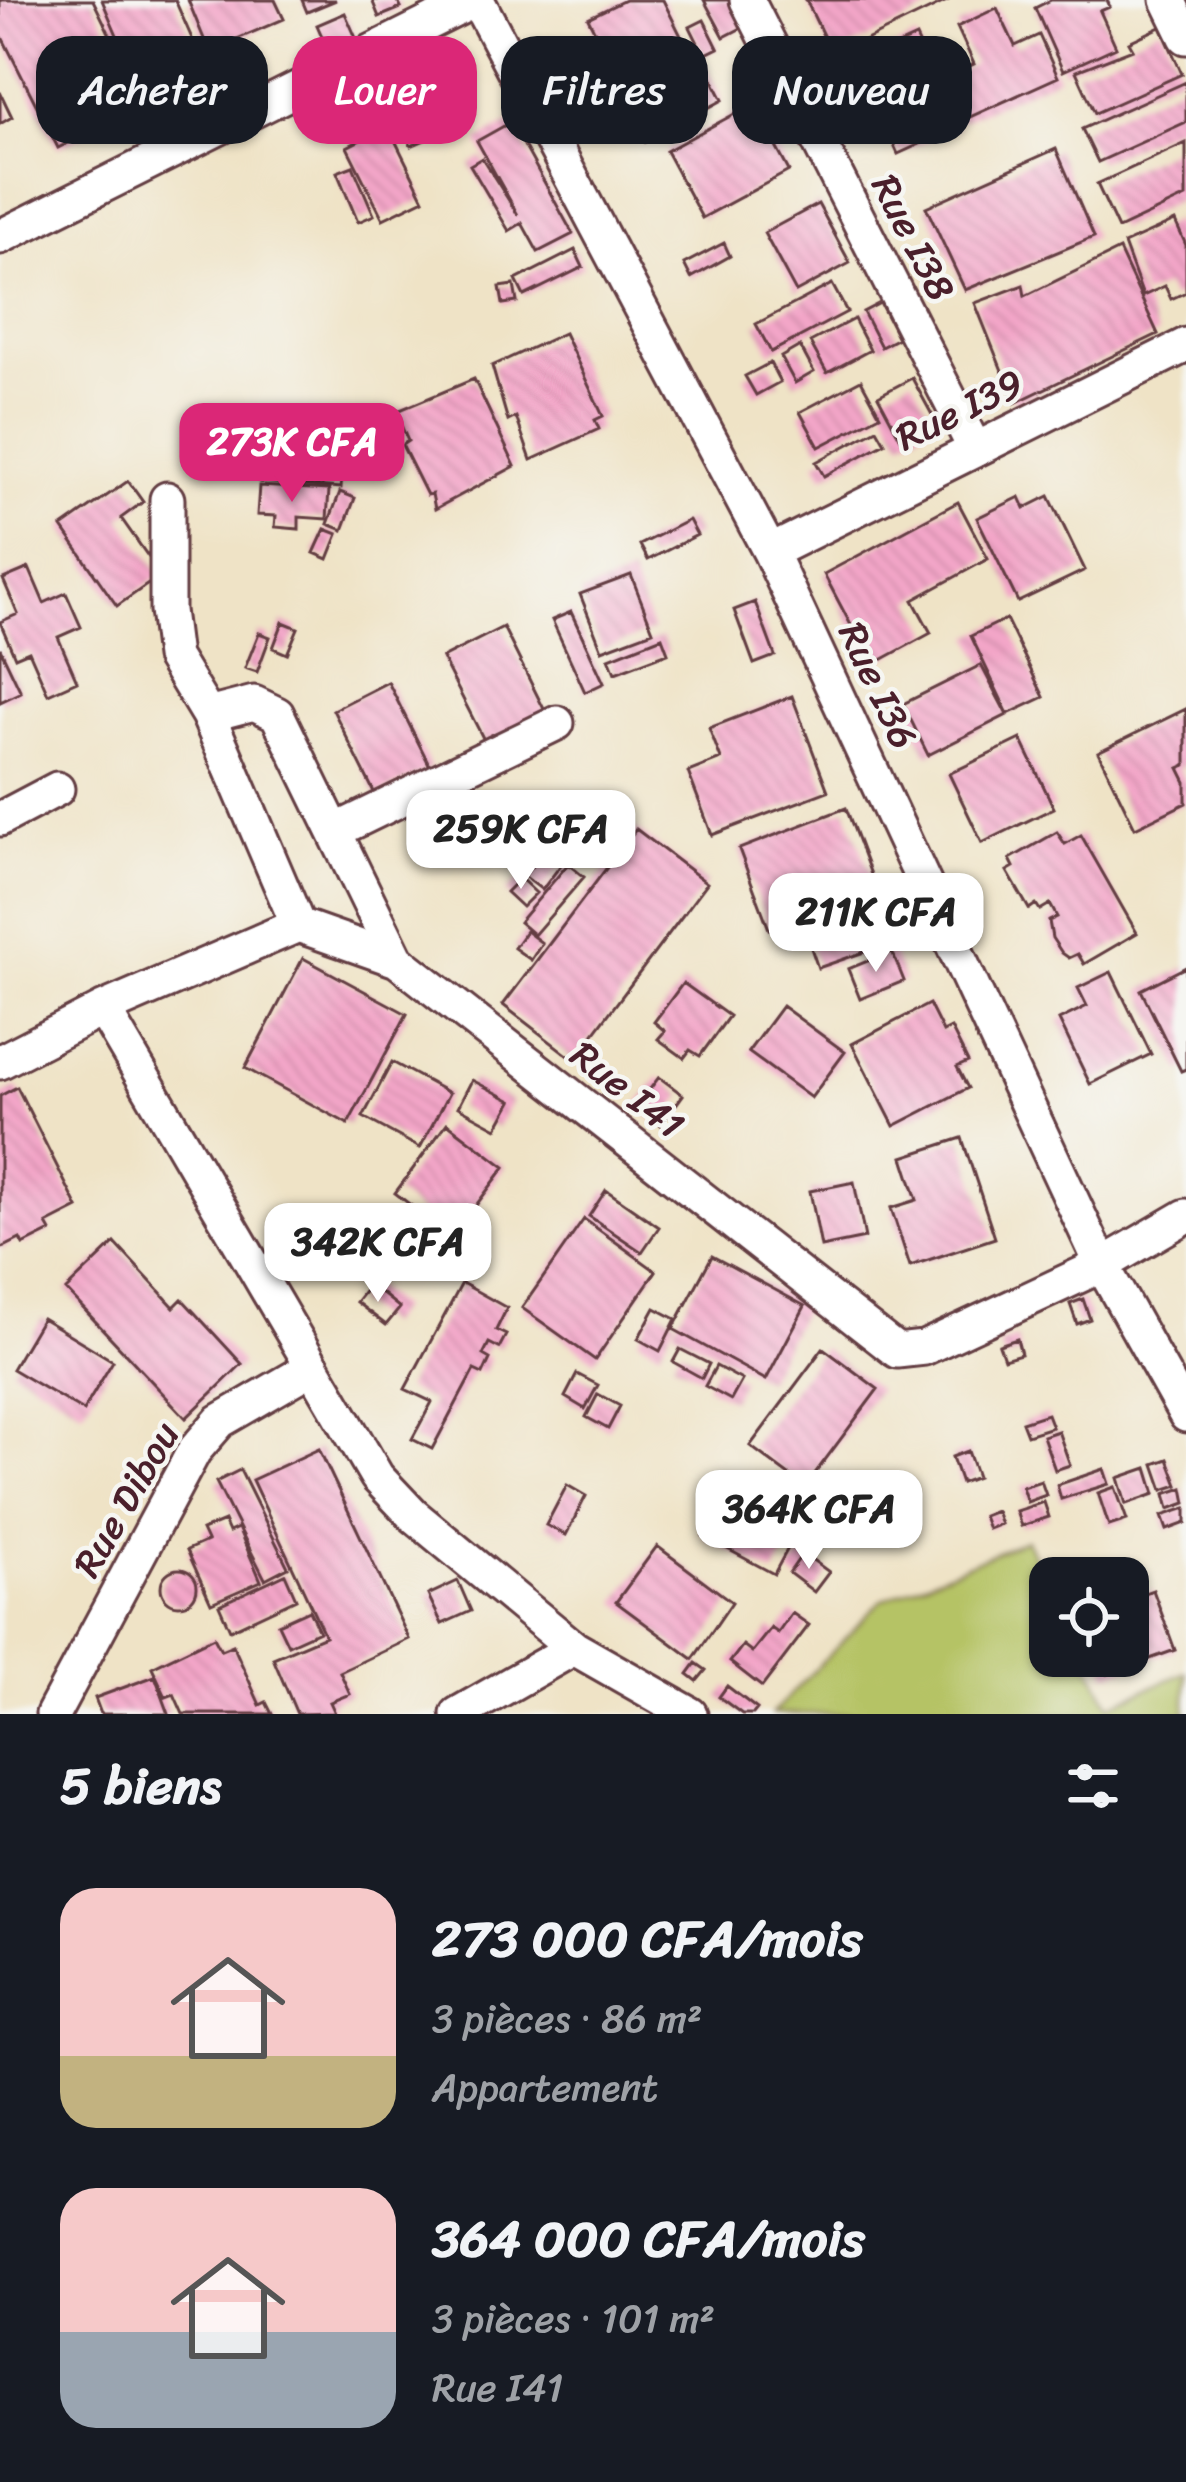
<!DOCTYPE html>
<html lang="fr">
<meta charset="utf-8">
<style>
body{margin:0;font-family:Sriracha,sans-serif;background:#20242c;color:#f1f3f6;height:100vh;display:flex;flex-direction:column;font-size:45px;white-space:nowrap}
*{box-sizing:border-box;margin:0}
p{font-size:39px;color:#9ea1a6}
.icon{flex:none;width:66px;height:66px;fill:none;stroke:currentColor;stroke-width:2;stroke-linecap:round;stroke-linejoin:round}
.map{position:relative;height:1714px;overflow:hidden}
.side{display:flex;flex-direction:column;background:#171b24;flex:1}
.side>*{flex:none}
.guide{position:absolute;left:36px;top:36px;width:1116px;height:108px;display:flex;gap:24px}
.fabs{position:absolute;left:1029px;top:1557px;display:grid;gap:24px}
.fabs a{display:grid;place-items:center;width:120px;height:120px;border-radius:24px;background:#171b24;box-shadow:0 3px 9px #0004;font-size:60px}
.price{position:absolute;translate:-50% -102px;padding:0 27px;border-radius:24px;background:#fff;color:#222;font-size:39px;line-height:78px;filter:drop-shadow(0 3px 6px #0008)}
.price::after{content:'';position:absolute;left:50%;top:72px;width:36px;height:27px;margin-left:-18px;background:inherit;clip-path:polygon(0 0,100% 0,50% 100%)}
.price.selected{background:#db2777;color:#fff}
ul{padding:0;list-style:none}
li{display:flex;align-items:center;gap:36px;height:300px;padding:0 60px}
li span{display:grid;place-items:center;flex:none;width:336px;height:240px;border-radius:36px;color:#555}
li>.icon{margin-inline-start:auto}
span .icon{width:144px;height:144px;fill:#fffc;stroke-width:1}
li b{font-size:51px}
h2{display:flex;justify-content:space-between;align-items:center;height:144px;padding:0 60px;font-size:51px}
.pill{padding:0 42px;border-radius:36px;background:#171b24;box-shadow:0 3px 9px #0004;font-size:42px;line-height:108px}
.pill.selected{background:#db2777;color:#fff}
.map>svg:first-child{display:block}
.grass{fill:#b5c365;stroke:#807148;stroke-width:3}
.building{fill:url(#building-back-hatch)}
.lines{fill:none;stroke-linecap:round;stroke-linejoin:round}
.minor-casing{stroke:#633c42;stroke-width:39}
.minor{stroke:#fff;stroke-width:33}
.labels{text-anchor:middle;stroke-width:9;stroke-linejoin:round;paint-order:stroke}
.street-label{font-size:39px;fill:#4a1f2b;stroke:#f6f6f2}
</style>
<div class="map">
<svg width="1186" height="1714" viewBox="0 0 1186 1714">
<defs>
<pattern id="building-back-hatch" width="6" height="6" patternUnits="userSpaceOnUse" patternTransform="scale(3)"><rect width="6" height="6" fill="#f3a6c8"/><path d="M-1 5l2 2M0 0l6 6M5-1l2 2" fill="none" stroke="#d28eac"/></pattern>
</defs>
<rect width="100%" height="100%" fill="#f6f6f2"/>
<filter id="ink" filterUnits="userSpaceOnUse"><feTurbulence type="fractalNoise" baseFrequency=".00833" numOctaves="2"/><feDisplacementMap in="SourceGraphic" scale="24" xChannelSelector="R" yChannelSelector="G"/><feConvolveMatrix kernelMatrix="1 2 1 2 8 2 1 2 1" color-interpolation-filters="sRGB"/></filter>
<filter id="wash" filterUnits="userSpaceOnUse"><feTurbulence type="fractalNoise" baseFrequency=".004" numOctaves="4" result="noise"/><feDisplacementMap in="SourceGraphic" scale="48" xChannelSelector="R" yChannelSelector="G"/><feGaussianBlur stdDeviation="2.7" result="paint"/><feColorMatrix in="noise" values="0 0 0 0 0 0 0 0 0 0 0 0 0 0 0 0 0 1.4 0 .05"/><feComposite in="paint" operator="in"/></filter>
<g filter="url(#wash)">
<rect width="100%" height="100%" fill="#efe3c6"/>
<path class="grass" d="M1026,1540L1050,1587V1656H1085L1110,1705L1186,1672V1714H772L882,1600Z"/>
<g id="blocks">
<path class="building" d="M0,0H93L144,104L58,148L0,33Z
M102,0H175L197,50L135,77Z
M188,0H275L284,19L209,51Z
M302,0H336L307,12Z
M372,0H397L401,8L379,17Z
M625,0H663L690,54L623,88L588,18Z
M704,0H734L747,25L724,37Z
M806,0H949L833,56Z
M1051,0H1107L1110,7L1100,11L1116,47L1063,71L1035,8Z
M997,8L1015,46L1039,35L1058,77L961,121L942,79L974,64L957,27Z
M345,13L356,38L328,50L317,25Z
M704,20L718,48L704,55L690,27Z
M1161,27L1182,74L1095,113L1076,71L1133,49L1129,42Z
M916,37L957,127L898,154L857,64Z
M702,59L723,100L645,142L620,96L636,88L639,93Z
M219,70L230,96L189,114L178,88Z
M588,76L597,95L582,103L572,85Z
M1186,82V122L1098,162L1082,129Z
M411,86L432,137L411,146L389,95Z
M0,92L12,117L0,124Z
M753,104L789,171L702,218L666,151Z
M511,122L573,234L538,252L522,223L509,231L470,165L482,158L518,215L477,141Z
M388,126L424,199L383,219L347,147Z
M1186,143V197L1118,229L1097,184Z
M1056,149L1094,237L965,290L926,207Z
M353,166L374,215L358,222L337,172Z
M818,204L850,263L796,292L764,233Z
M1175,221L1186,245V292L1171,299L1165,286L1143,296L1124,244Z
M724,243L730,256L691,278L684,264Z
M575,250L583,267L524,296L516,280Z
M1119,250L1158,334L1015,403L975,303L1023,285L1025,296Z
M832,284L847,312L771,352L756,324Z
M514,285L517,302L503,304L500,287Z
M880,303L898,338L881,347L863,312Z
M854,319L870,350L827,373L810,342Z
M564,333L603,416L595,420L599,429L531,460L516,417L508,421L492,366Z
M800,346L814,372L795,383L781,357Z
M770,363L780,382L756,395L745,376Z
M912,378L936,422L902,441L878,396Z
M474,379L515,466L435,509L432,494L427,495L402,445L408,441L395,412Z
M861,380L880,415L819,447L800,412Z
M877,429L885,443L824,476L816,462Z
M261,468L294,470L293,484L260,482Z
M301,471L342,474L341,488L301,485Z
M128,481L143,502L121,518L161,575L117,606L62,527Z
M259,486L329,490L327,519L299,517V529L275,527L276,516L257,515Z
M340,492L355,498L343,530L328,524Z
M1049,496L1085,570L1018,602L977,518L1020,497L1025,508Z
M958,502L988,559L913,600L931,633L872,665L824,574Z
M689,520L697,535L648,560L640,545Z
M325,529L338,534L328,559L314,553Z
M29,568L44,603L66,593L81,627L58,637L77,681L48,694L29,651L15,657L0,622L18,614L3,579Z
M631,575L653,631L602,650L580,594Z
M755,602L775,656L754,664L734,610Z
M571,612L604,683L585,692L552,620Z
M1006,619L1044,697L1008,714L971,636Z
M283,622L298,628L287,654L273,648Z
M503,627L546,713L486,744L442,658Z
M259,633L270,637L257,672L245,668Z
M662,637L668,653L615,673L609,658Z
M0,648L21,692L0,702Z
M981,665L1007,715L928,755L903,704Z
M388,682L431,768L376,796L333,710Z
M792,696L828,791L712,835L688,772L721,759L709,728Z
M1186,709V765L1179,768L1186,782V803L1135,828L1098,752Z
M1021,739L1054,808L982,843L949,774Z
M846,808L876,888L769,929L739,849Z
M568,820L585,833L542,890L524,876Z
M636,829L707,883L574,1060L503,1005Z
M1057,832L1065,844L1081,835L1137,933L1084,964L1078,954L1069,958L1062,953L1052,938L1049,921L1057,917L1050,904L1040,910L1036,904L1029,909L1007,871L1014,867L1010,859Z
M568,864L584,877L534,935L519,922Z
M520,878L536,893L522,907L506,892Z
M878,898L893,942L818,968L803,925Z
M526,931L542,943L531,960L514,948Z
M892,951L904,981L860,999L848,969Z
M303,958L407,1014L348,1124L245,1068Z
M1186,967V1069L1181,1071L1141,990Z
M1111,972L1151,1054L1090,1084L1059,1020L1087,1006L1078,988Z
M683,983L729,1016L700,1056L690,1050L684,1058L658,1039L665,1031L654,1022Z
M929,1004L943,1032L951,1028L968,1062L957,1067L968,1088L894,1126L852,1044Z
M782,1006L845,1052L811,1098L748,1052Z
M392,1062L449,1093L420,1148L363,1117Z
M659,1077L683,1095L661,1125L637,1106Z
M472,1080L512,1101L497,1128L458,1107Z
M17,1087L78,1208L47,1224L51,1231L23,1245L20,1239L0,1249V1096Z
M447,1123L505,1167L452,1237L395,1193Z
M962,1138L995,1238L910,1266L891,1208L917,1200L903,1157Z
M854,1182L865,1238L821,1247L810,1191Z
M606,1190L659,1227L642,1252L589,1216Z
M584,1219L656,1271L595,1360L522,1308Z
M115,1243L174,1307L182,1299L242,1364L186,1418L66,1290Z
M712,1256L805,1306L766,1380L673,1329Z
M462,1283L507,1308L496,1330L506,1335L499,1348L489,1343L483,1355L490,1359L483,1374L474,1370L432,1449L412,1439L432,1402L405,1389Z
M370,1284L400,1308L386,1325L356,1302Z
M1083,1299L1090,1319L1077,1324L1070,1304Z
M655,1308L676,1319L660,1351L638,1339Z
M42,1318L113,1361L83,1411L12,1369Z
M1017,1339L1021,1354L1004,1359L999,1345Z
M823,1348L878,1389L805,1487L750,1446Z
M680,1349L709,1364L702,1378L673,1362Z
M716,1366L742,1380L731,1400L705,1386Z
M577,1374L598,1385L585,1409L565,1397Z
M598,1394L620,1406L608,1429L586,1417Z
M1047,1414L1052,1427L1027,1435L1022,1422Z
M1058,1431L1070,1465L1055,1470L1043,1436Z
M319,1449L409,1639L340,1672L350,1694L330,1702L335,1713L297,1714L273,1658L325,1636L252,1480Z
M968,1451L977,1477L961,1483L952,1457Z
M1168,1459L1178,1485L1163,1490L1154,1464Z
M1147,1468L1155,1494L1126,1504L1118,1478Z
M1104,1469L1109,1484L1061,1499L1057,1485Z
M240,1470L288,1567L265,1579L216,1482Z
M1041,1481L1046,1495L1027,1502L1022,1487Z
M567,1485L586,1496L566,1535L546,1525Z
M729,1487L800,1526L774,1574L703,1536Z
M1115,1487L1127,1520L1109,1526L1098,1493Z
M1183,1488L1186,1503L1169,1509L1165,1494Z
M1044,1502L1049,1517L1021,1526L1016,1511Z
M1186,1508V1523L1167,1530L1162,1516Z
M996,1511L1001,1524L988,1529L983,1516Z
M224,1521L229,1532L238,1528L261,1581L211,1603L187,1550L207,1541L202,1530Z
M657,1546L732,1602L693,1659L616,1602Z
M803,1553L829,1572L814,1592L789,1573Z
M161 1587a18 18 0 1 1 36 0a18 18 0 1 1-36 0Z
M285,1574L296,1599L230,1630L219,1605Z
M458,1581L471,1611L442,1624L428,1595Z
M1153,1590L1175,1650L1108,1674L1102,1656H1128V1599Z
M309,1610L319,1631L288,1645L278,1624Z
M792,1613L809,1625L762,1687L730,1662L743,1645L752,1652L771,1628L778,1633Z
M214,1637L221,1650L233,1645L260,1705L266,1702L272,1714H183L174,1694L166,1697L152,1667Z
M696,1663L706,1670L697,1681L688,1674Z
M155,1676L169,1714H101L95,1698Z
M727,1686L757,1709L753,1714H742L719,1697Z"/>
</g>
</g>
<g filter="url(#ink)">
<use href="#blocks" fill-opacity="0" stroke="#633c42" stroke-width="3"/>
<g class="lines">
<g class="minor-casing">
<path id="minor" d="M477,0L770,552L1102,1265L1186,1415
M747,0L974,447
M1168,0L1186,37
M0,237L475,0
M167,499V610L173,657L208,715L298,925
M770,552L1186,345
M208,715L254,703L277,714L397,960
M0,819L57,789
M335,831L557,723
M103,1009L377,1477L413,1515L574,1648L690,1714
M0,1062L103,1009L298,925L397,960L897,1351L924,1348L1102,1265L1186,1216
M53,1714L194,1451L220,1421L313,1367
M458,1714L574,1648"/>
</g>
<use href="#minor" class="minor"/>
</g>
</g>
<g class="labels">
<g class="street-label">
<text transform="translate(914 237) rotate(63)" y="14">Rue I38</text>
<text transform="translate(959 409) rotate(-26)" y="14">Rue I39</text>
<text transform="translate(879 685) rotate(65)" y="14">Rue I36</text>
<text transform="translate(628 1089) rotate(38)" y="14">Rue I41</text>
<text transform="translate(125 1499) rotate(-60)" y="14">Rue Dibou</text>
</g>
</g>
</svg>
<div class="fabs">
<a><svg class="icon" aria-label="locate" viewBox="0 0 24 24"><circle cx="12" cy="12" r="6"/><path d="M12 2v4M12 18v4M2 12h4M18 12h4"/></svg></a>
</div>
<b class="price selected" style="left:292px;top:505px">273K CFA</b>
<b class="price" style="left:521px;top:892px">259K CFA</b>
<b class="price" style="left:876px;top:975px">211K CFA</b>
<b class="price" style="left:378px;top:1305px">342K CFA</b>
<b class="price" style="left:809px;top:1572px">364K CFA</b>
<div class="guide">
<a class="pill">Acheter</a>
<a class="pill selected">Louer</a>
<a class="pill">Filtres</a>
<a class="pill">Nouveau</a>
</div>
</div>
<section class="side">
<h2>5 biens<svg class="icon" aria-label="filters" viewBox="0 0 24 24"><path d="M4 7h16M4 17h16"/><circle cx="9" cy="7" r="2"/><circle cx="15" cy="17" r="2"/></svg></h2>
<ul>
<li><span style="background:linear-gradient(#f6c9c9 70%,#c2b280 0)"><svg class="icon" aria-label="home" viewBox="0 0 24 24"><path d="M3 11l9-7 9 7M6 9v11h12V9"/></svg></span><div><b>273 000 CFA/mois</b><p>3 pièces · 86 m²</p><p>Appartement</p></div></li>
<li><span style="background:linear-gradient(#f6c9c9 60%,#9aa5b1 0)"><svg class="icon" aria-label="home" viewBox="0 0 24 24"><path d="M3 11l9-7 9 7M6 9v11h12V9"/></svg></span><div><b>364 000 CFA/mois</b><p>3 pièces · 101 m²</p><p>Rue I41</p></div></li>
</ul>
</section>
